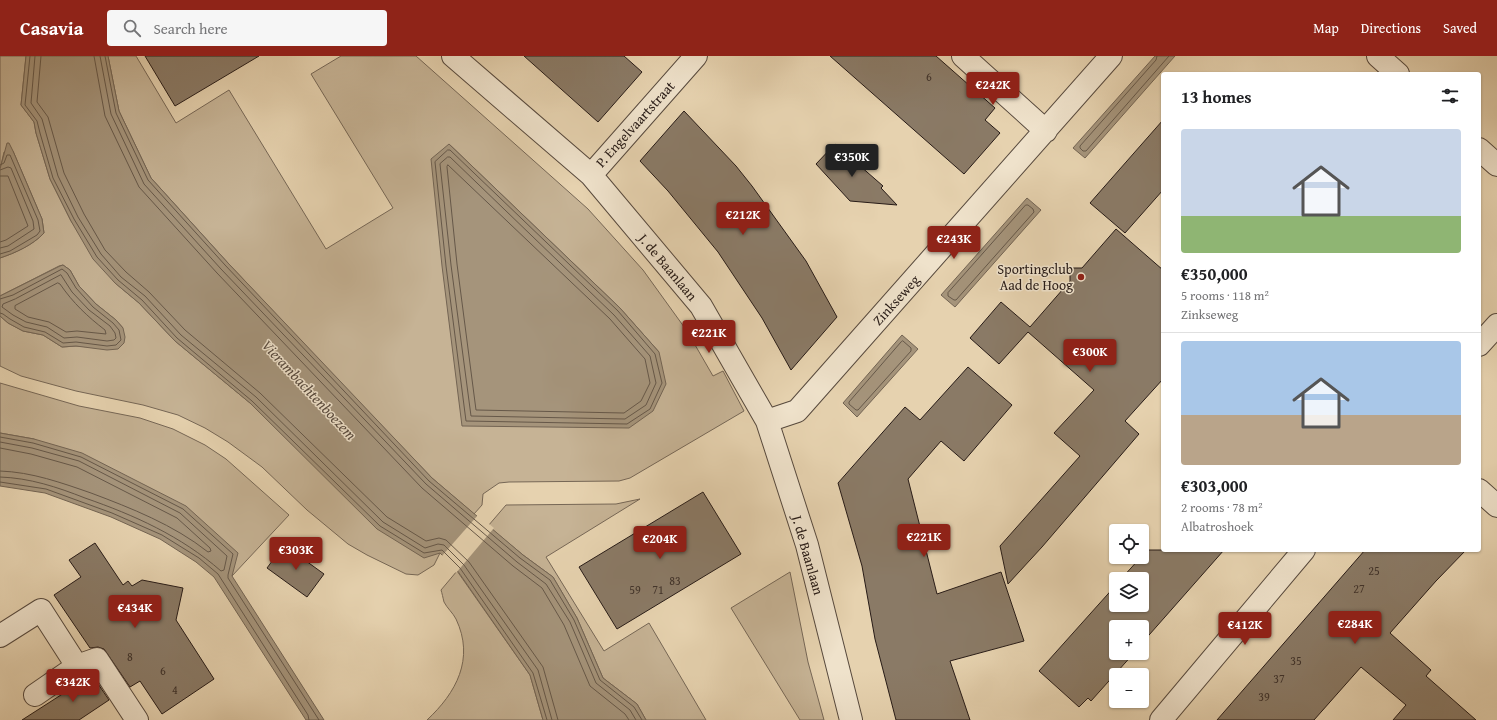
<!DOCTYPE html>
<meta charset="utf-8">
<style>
body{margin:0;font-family:"Gentium Book Plus",serif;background:#f6f6f6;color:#202124;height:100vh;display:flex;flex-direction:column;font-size:15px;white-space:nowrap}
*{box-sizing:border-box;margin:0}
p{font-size:13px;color:#757577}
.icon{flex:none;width:22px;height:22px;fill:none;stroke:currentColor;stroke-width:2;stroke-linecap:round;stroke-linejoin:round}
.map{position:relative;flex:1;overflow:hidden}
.details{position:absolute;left:1161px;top:16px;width:320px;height:480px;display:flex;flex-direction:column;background:#fff;border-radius:4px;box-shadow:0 1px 3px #0004}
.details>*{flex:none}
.buttons{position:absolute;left:1109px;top:468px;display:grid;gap:8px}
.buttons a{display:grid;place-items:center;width:40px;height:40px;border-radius:4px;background:#fff;box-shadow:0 1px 3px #0004;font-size:20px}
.price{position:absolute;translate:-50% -34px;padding:0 9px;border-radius:4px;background:#8f2418;color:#fff;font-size:13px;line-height:26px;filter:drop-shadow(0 1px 2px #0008)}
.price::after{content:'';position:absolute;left:50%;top:24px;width:12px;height:9px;margin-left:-6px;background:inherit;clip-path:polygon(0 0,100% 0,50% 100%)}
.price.active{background:#222;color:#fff}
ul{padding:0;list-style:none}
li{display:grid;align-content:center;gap:8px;height:212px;padding:0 20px}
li+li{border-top:1px solid #e0e0e0}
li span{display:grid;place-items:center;height:124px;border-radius:4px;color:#555}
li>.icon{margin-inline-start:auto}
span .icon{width:72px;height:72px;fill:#fffc;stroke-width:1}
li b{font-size:17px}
h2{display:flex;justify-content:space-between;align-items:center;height:48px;padding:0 20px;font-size:17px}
header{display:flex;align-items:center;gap:24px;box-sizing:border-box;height:56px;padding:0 20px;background:#8f2418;color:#fff}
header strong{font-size:19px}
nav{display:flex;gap:22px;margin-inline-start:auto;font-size:14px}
.search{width:280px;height:36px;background:#f6f6f6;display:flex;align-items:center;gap:10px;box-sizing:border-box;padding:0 14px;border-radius:4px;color:#757577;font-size:15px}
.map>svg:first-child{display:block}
.green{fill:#c6b395;stroke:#766756;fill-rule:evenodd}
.water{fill:#a5947b;stroke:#736453}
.pier{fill:#e6d2af}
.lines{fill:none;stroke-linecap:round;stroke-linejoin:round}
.shore{stroke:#665849;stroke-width:1}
.building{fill:#8a7a66;stroke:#271b17}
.minor-casing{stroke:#57493d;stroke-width:24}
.minor{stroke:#efe2cb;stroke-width:22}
.poi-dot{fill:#8f2418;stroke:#efe2cb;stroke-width:1.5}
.labels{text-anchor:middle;stroke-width:3;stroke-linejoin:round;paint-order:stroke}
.number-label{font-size:12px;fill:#40332b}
.street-label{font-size:14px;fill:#271b17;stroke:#efe2cb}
.poi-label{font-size:14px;fill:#271b17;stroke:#efe2cb;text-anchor:end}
.water-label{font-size:15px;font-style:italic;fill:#594b3f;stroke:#efe2cb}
</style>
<header>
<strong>Casavia</strong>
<div class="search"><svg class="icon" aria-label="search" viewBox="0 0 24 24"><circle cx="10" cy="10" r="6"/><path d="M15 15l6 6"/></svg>Search here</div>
<nav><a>Map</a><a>Directions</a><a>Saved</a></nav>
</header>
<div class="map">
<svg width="1497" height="664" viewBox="0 0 1497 664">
<rect width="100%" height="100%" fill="#e6d2af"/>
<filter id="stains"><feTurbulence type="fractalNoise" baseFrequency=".005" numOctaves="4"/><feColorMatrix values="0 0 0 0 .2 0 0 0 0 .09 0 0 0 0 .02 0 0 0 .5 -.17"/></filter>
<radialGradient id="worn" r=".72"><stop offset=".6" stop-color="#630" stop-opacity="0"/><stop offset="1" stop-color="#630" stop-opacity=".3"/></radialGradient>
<path class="green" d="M0,0H26L21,49L34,66L36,77L50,123L71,165L115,227L139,247L175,285L250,347L295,391L440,497L434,509L418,519L406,518L367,499L348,488L307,454L262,411L228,386L205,372L178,359L143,349L76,335L21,320L0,310V260L8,267L23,275L43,279L62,291L76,290L90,291L123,272L116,264L96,248L79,230L70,214L63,209L59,210L0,240V202C15,197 33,189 44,177L42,163L13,95L4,96L0,113Z
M108,0H136L176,67L229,34L326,193L393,152L311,18L341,0H416L588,153L643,214L687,275L713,320L723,315L744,355L630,422L619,425L509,426L499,427L483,438L482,449L474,458L432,422L341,327L228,207L151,122L119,55ZM449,88L620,252L659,296Z
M0,327L79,350L140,362L173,373L205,389L226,403L289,459L232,520L34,383L0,377Z
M640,443L546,501L604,595L649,567L706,664H646L637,648L603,622L577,562L553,521L523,499L488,470L506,449L616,448Z
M457,515L530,619L543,664H427C456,637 475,603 456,563C453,557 447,552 444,546C443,542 442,537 441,534Z
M790,516L808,606L824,664H800L731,552Z"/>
<path class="water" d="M26,0H108L119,55L151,122L228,207L432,422L523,499L553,521L577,562L603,622L637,648L646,664H543L530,619L457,514L440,497L424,502L377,473L250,347L175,285L139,247L115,227L93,203L71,165L50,123L36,77L34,66L21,49Z
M1155,0H1175L1085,102L1073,92Z
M7,87H9L13,95L42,163L44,177C33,189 15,197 0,202V113Z
M449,88L620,252L659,296L666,328L653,355L629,372L462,370L442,210L431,103Z
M1027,142L1041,154L955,251L941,239Z
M63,209L70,214L79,230L96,248L116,264L123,272L125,281L124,287L118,293L107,294L76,290L62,291L43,279L23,275L8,267L0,260V240L60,210Z
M902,279L918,293L857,361L843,347Z
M0,377L34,383L82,397L186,450L238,497L232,520L324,664H306L214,521L196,506L160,483L111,461L45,437L0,430Z"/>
<path class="pier" d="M478,459L494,472L456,517L441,501Z"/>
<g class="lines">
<path class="shore" d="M30,0L25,49L37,65L40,77L53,122L74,163L97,201L118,224L142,244L177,282L252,345L380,470L424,497L442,494L460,512L533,617L547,664
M35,0L31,47L42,63L58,120L78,161L101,198L121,221L145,240L181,279L256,341L383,466L425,492L438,488L444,489L464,509L538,614L552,664
M41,0L37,46L48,61L64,117L84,158L105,194L126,216L149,236L185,274L260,337L387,461L426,485L439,482L446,484L469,506L543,611L558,664
M94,0L105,60L139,131L217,217L422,432L513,510L542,532L564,569L590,630L625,658L629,664
M100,0L111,58L144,128L221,213L426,428L517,506L546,528L570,566L596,627L630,654L636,664
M105,0L116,57L148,124L225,209L429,425L520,502L550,524L574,564L600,624L634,651L642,664
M1157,0L1156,4L1080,90V92L1083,95H1086L1169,0
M448,94H450L618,255L655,298L662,327L650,353L627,368L466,365L446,210L435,106Z
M448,101H450L614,259L650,300L656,327L646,349L625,363L471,360L451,209L440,108Z
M0,109L4,107L7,99H10L38,164L40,175L37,179L10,195L0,198
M448,109L610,263L645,303L650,327L641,345L624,357L476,354L457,208L447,111Z
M0,114L8,111L11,112L33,165L34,173L8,190L0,192
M0,120H8L28,170L6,184L0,186
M1026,149H1028L1033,153L1034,156L956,244H954L948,240V237Z
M61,219L72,236L89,254L110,270L115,277L116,282L114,284L107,285L77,281L64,282L47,271L26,266L13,259L2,251L3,248L15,243Z
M58,227L60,228C73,247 88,261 105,274L106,278L77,275L66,276L49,266L28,261L15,253V250Z
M0,243L13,239L62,213L67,217L76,232L93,251L113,267L119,274L121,284L116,289L107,290L76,286L63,287L45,276L24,271L10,263L3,258L0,257
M903,285L911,292V295L858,354H856L849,348V346L901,286Z
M0,381L33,387L81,401L183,453L233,498L228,519V522L319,664
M0,386L32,392L79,405L180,457L227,500L224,514L221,515C181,480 134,459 85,442C57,431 30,422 0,421
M0,392L31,398L77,411L177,462L210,492L211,495L208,496C174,469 131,452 91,437C62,427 32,416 0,415
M0,426L46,433L112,457L162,479L199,502L218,518L308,659L309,664"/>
</g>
<path class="building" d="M145,0H259L175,50Z
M524,0H624L642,16L598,66Z
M830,0H936L995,52L985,64L1000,77L964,118Z
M684,55L736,110L752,130L806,205L837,261L791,314L762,262L718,196L668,135L640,105Z
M1163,64V134L1125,177L1090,147Z
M835,88L883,130L881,132L897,149L850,145L816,108Z
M1116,173L1163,214V323L1125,365L1139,378L1042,491L1008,528L1000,490L1080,400L1054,377L1094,334L1028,276L999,308L970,282L1001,246L1030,271L1070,225V212H1082Z
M968,311L1012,349L964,405L941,385L908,423L937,538L1001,516L1024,585L950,605L970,664H896L875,583L862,510L838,427L905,351L920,364Z
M703,436L741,498L617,573L579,511Z
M95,487L123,529L128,525L132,530L142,524L183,532L176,564L214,623L162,658L140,625L130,631L104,593L98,591L90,592L54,539L81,521L69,504Z
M284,489L324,518L307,541L267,512Z
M1147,494H1224L1142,587V571H1116V597H1134L1091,645L1088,642L1079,651L1039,615L1116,529V549H1142V523H1121L1141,501H1142Z
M1365,494H1466L1436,525L1390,577L1431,614L1426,620L1476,664H1393L1406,649L1361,611L1314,664H1217Z
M92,619L109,644L79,664H22Z"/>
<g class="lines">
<g class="minor-casing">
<path id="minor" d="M453,0L591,119L701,250L767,365L807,489L851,664
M963,0L1046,75
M1378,0L1398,18
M1479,93L1497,109
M591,119L696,0
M1479,289L1497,269
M767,365L797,355L1111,0
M1479,434L1497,450
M0,580L41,554L77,610L97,603L137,664
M35,639L77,610
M1161,664L1304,494"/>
</g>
<use href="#minor" class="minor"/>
</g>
<circle class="poi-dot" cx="1081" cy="221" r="4"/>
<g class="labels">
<g class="number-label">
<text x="929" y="25">6</text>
<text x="1374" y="519">25</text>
<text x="675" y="529">83</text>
<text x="1359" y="537">27</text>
<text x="635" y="538">59</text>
<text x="658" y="538">71</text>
<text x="130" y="605">8</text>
<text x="1296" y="609">35</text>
<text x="163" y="619">6</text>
<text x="1279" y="627">37</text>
<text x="175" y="638">4</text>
<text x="1264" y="645">39</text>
</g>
<g class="street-label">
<text transform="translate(635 68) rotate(-48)" y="5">P. Engelvaartstraat</text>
<text transform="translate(668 211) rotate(50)" y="5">J. de Baanlaan</text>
<text transform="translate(896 244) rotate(-48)" y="5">Zinkseweg</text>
<text transform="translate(808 499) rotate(74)" y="5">J. de Baanlaan</text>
</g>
<g class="poi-label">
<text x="1073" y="218">Sportingclub<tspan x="1073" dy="16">Aad de Hoog</tspan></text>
</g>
<g class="water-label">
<text transform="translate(309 334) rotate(47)" y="5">Vierambachtenboezem</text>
</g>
</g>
<rect width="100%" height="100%" filter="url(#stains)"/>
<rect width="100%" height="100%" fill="url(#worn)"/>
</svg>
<div class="buttons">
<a><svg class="icon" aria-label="locate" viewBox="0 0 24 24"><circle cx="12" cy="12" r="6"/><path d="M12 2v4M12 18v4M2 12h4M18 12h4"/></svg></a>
<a><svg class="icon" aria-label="layers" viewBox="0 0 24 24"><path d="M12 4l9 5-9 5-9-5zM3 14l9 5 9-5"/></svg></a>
<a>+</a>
<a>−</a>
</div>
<b class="price" style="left:993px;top:50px">€242K</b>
<b class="price active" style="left:852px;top:122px">€350K</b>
<b class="price" style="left:743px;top:180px">€212K</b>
<b class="price" style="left:954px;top:204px">€243K</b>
<b class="price" style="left:709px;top:298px">€221K</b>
<b class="price" style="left:1090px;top:317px">€300K</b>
<b class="price" style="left:924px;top:502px">€221K</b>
<b class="price" style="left:660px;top:504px">€204K</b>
<b class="price" style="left:296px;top:515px">€303K</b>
<b class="price" style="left:135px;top:573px">€434K</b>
<b class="price" style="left:1355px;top:589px">€284K</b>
<b class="price" style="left:1245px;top:590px">€412K</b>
<b class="price" style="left:73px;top:647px">€342K</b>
<section class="details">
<h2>13 homes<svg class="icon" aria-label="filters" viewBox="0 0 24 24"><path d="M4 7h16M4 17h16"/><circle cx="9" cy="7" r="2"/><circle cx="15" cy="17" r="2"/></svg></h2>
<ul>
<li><span style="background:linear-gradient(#c9d6e8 70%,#8fb573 0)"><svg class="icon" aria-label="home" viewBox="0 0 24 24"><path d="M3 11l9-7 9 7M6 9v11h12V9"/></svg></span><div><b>€350,000</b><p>5 rooms · 118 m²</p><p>Zinkseweg</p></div></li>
<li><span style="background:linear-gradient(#a9c7e8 60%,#b9a48a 0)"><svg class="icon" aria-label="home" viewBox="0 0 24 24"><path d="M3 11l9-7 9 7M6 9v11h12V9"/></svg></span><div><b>€303,000</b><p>2 rooms · 78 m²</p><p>Albatroshoek</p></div></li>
</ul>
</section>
</div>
